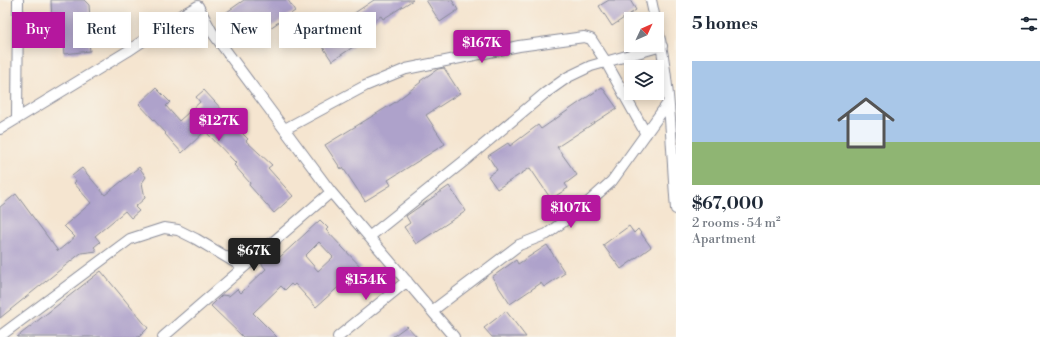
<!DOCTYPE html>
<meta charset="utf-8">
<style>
body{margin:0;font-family:"Libre Bodoni",serif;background:#f6f6f7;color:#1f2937;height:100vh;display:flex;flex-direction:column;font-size:15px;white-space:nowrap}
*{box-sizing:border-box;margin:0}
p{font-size:13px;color:#747a83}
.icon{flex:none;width:22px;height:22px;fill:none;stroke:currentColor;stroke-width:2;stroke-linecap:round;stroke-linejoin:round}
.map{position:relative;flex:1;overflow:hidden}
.panel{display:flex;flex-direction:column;background:#fff;width:380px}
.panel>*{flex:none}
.guide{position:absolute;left:12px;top:12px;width:380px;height:36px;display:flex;gap:8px}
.needle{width:26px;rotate:46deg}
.tools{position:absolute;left:624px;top:12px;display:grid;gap:8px}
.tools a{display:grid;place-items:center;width:40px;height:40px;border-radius:0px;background:#fff;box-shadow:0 2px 10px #0003;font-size:20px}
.price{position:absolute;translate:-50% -34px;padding:0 9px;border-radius:4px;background:#b5179e;color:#fff;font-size:13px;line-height:26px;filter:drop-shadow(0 1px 2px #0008)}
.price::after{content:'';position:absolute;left:50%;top:24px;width:12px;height:9px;margin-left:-6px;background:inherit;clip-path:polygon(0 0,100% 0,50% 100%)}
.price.selected{background:#222;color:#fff}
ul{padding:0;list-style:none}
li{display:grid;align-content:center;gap:8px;height:212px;padding:0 16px}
li span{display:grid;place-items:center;height:124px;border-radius:0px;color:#555}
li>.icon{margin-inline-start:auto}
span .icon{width:72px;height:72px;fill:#fffc;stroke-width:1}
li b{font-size:17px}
h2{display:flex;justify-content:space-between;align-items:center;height:48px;padding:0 16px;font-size:17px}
.chip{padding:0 14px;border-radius:0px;background:#fff;box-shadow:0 2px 10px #0003;font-size:14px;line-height:36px}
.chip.selected{background:#b5179e;color:#fff}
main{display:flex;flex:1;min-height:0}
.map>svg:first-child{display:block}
.building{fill:#aea2cb;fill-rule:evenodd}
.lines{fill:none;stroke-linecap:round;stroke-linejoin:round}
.street-casing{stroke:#888a97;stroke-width:12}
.street{stroke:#fff;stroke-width:10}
</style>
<main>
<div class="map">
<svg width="676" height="337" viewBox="0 0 676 337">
<rect width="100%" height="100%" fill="#f7f3e8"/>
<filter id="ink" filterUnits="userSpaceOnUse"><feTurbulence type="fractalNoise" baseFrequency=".025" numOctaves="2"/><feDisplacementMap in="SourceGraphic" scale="8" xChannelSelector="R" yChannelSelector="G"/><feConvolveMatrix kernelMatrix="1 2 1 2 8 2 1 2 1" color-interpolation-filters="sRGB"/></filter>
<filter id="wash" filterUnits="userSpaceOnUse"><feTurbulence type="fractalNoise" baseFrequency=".012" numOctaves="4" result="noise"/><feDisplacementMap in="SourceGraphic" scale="16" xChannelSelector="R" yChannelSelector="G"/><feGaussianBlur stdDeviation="0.9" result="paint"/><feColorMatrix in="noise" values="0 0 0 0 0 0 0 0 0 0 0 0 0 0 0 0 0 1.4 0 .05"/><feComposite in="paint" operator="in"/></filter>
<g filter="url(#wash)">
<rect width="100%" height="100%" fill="#f5e5d0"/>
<g id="blocks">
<path class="building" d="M51,0H84L89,5L90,19H86L90,51L64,54L60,21H52Z
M244,0H288L295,11L245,45L224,14Z
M374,0H413L383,19L381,16L347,38L353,47L332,61L317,38Z
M426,0H452L458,10L440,22Z
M609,0H630L636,10L612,26L599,6Z
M444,68L460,93L426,115L445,144L388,180L391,185L365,201L343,168L341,169L325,145L394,103L421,82L420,81L438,69Z
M602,87L617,108L557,147L577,175L565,184L568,188L551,199L530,168L497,189L488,176L497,170L488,156L508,143L510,146L538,125L541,129Z
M156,88L170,102L166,106L179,121L200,102L196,97L204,90L225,113L223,114L248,139L246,141L272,165L268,168L293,196L274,213L249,185L250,183L234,165L236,163L205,131L182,153L165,134L166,133L139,104Z
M139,167L146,177L142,183L145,198L135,207L139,211L131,218L125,211L95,236L100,242L94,247L97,251L81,253L0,318V207L16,194L58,251L75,237L64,226L91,203L74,183L76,181L72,176L82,168L105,195Z
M449,186L466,211L416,244L404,227L410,223L406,216Z
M320,220L328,228L326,230L361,267L316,307L295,284L293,286L291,284L285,290L281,286L253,313L277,337H243L211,306L222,295L229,296L237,289L241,293L266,269L260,262L274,250L280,257ZM319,242L333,257L318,271L305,256Z
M629,226L634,233L638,229L651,247L621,269L603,245Z
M547,245L565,273L544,287L541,283L510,304L492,277L516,260L518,264Z
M101,271L148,328L139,337H17Z
M506,311L526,337H492L484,328Z
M407,326L417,337H392Z"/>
</g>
</g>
<g filter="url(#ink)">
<use href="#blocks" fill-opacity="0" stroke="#888a97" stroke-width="1"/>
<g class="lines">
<g class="street-casing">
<path id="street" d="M651,0L655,19
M657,26C671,85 671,148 676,209
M17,118L18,0
M0,129L128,51L180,16L198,6L212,32L331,192L454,337
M285,129L365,86L406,69L519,46L584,37L591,39L606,62L646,134
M369,237L468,158L544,94L568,77L591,66L662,46
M432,311L519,245L547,234L584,206L612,181L668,103
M0,336L130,239L164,228L178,230L196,239L243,267
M163,337L331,192
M338,337L407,281"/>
</g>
<use href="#street" class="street"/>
</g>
</g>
</svg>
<div class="tools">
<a><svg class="needle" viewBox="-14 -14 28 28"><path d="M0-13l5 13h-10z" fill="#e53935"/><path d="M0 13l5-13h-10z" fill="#747a83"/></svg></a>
<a><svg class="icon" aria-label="layers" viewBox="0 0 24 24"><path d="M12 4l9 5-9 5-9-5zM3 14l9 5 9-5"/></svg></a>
</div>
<b class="price" style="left:482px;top:64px">$167K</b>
<b class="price" style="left:219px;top:142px">$127K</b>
<b class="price" style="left:571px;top:229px">$107K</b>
<b class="price selected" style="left:254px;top:272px">$67K</b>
<b class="price" style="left:366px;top:301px">$154K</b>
<div class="guide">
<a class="chip selected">Buy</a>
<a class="chip">Rent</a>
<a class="chip">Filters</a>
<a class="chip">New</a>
<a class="chip">Apartment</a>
</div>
</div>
<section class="panel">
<h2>5 homes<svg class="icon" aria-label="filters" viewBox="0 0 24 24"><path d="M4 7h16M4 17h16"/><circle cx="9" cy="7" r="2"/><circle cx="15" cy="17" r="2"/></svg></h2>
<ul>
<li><span style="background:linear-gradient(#a9c7e8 65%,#8fb573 0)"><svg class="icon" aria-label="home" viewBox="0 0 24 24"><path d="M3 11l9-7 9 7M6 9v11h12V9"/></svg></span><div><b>$67,000</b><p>2 rooms · 54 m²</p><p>Apartment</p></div></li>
</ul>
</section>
</main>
